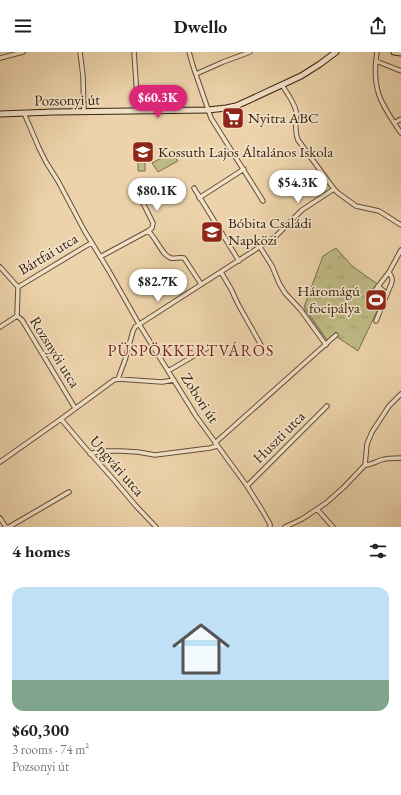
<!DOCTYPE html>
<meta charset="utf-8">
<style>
body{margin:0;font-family:"EB Garamond",serif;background:#f2f2f2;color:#202124;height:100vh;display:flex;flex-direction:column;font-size:15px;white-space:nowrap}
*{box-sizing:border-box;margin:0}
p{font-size:13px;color:#757577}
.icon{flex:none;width:22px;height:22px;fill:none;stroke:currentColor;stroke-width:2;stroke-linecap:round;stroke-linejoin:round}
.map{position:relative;height:475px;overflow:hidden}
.drawer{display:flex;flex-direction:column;background:#fff;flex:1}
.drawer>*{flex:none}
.price{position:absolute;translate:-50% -34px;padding:0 9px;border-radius:14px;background:#fff;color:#222;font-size:13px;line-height:26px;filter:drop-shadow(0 1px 2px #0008)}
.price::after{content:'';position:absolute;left:50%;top:24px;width:12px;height:9px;margin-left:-6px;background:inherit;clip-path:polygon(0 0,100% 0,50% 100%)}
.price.selected{background:#db2777;color:#fff}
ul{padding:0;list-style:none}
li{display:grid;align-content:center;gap:8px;height:212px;padding:0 12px}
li+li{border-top:1px solid #e0e0e0}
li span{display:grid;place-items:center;height:124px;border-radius:12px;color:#555}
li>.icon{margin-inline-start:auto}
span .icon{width:72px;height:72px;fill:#fffc;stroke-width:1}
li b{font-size:17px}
h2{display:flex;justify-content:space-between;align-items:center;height:48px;padding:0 12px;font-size:17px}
header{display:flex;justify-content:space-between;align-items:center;height:52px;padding:0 12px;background:#fff;font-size:18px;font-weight:700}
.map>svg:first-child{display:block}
.park{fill:url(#park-tufts);stroke:#7a6f4b}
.pitch{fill:#bebb84;stroke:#7a6f4b}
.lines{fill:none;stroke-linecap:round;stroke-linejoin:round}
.stream{stroke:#717c6e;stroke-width:1}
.street-casing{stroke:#634f38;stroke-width:5.5}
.secondary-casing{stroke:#352312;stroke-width:7}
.street{stroke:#f3e2c8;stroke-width:3.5}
.secondary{stroke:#f3e2c8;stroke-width:5}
.labels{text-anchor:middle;stroke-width:3.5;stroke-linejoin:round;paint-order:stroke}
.street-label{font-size:15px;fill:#352312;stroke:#f3e2c8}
.poi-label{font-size:15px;fill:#352312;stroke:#f3e2c8;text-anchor:start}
.neighbourhood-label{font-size:16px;letter-spacing:1px;fill:#7a1f14;stroke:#f3e2c8}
</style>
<header><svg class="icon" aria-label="menu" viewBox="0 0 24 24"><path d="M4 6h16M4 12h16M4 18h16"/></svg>Dwello<svg class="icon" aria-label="share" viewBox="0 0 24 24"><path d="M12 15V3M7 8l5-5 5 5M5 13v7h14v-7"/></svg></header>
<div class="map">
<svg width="401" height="475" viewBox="0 0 401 475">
<defs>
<pattern id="park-tufts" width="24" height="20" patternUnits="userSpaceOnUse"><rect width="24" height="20" fill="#bebb84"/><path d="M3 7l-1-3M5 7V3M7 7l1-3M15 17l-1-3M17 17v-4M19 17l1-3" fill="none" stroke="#a4a071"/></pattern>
</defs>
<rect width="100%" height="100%" fill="#edd3ab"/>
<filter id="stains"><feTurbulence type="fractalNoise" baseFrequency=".005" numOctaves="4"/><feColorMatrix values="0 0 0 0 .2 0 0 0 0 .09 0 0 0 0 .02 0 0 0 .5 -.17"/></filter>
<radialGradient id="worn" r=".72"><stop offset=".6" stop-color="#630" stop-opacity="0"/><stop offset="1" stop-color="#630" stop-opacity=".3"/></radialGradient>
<path class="park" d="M336,196L352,214L376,231L385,242L358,299L334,283L327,288L304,255L323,204Z"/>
<path class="pitch" d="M172,100L178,109L158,120L152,111Z
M138,107H145V119H138Z
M375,242L381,246L376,254L370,250Z"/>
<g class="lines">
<path class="stream" d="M304,257L325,286"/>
<g class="street-casing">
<path id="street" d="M80,0L83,24L84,59
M134,0L138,59
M189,0L193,14L211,66L263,149
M377,0C371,37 381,52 401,81
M0,6L23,0
M376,9L401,19
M196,22L223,10L250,0
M282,33C287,41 294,50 296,59C298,69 293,77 298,88L334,137L338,141L356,154L379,159L401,173
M24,61L39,96L46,110L58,129L84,178L109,219L139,272L196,364L247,434L262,458L270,472V475
M394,71L401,67
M194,136L239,209
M136,137L153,171L152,176L148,179
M199,146L244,117
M260,195L272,214L279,231L285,241L300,257L326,293
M100,205L148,179C156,185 162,204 171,206C175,207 179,205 184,206L201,232
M0,215L18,235L17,264
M221,220L231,237L238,252L261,293
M378,234L387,242
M18,235L91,191
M373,241L389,220L401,198
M17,264L22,268L75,356
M376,269L392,230V226L389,220
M0,275L17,264
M168,319L209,295
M118,327L125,308L133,279L135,275L275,185L302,158L334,137
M61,367L82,392L114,428L136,454L156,475
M215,391L336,283
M90,402L100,399H120L138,400L155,403L210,396L217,394
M0,410L61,367L114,328L118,327L162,330L174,328
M365,413C371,413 375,410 381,408C387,406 394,406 401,406
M247,434L327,354
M317,457L333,475
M0,466L6,475
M9,475L69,440
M285,475L302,467L326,451L344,435L365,413L367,392L372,380L389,354L401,342"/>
</g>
<g class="secondary-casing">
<path id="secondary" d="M394,0L401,1
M0,62L54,60L208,58L226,56L236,54L245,50L301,24L320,12L336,0"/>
</g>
<use href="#street" class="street"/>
<use href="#secondary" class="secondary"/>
</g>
<defs>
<g id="supermarket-square" transform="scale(1.15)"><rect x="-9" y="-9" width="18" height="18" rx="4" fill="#8f2418" stroke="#f3e2c8"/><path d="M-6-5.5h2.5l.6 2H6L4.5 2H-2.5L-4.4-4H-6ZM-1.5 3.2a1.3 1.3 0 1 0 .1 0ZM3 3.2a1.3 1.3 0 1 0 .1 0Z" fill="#fff"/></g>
<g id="school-square" transform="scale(1.15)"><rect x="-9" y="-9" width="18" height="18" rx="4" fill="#8f2418" stroke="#f3e2c8"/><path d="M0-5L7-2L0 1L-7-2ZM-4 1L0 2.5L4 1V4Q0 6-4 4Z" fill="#fff"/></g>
<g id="stadium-square" transform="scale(1.15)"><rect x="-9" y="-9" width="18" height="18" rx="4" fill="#8f2418" stroke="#f3e2c8"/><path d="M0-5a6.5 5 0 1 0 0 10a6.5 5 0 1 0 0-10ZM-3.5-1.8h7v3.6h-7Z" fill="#fff"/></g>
</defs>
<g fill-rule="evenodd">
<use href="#supermarket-square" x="233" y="66"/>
<use href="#school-square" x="143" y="100"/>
<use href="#school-square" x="212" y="180"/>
<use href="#stadium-square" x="376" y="248"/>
</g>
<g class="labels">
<g class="street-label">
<text transform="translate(67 48) rotate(-1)" y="5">Pozsonyi út</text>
<text transform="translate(48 202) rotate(-31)" y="5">Bártfai utca</text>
<text transform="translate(55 300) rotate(58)" y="5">Rozsnyói utca</text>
<text transform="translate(200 346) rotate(57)" y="5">Zobori út</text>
<text transform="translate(279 385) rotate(-45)" y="5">Huszti utca</text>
<text transform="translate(117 414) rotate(49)" y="5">Ungvári utca</text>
</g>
<g class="poi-label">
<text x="248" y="71">Nyitra ABC</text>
<text x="158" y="105">Kossuth Lajos Általános Iskola</text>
<text x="228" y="176">Bóbita Családi<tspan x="228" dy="17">Napközi</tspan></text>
<text x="360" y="244" text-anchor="end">Háromágú<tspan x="360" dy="17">focipálya</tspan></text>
</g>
<g class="neighbourhood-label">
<text x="191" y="304">PÜSPÖKKERTVÁROS</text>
</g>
</g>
<rect width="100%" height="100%" filter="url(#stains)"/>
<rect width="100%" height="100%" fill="url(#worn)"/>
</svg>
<b class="price selected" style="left:158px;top:67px">$60.3K</b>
<b class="price" style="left:298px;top:152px">$54.3K</b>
<b class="price" style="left:157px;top:160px">$80.1K</b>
<b class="price" style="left:158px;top:251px">$82.7K</b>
</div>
<section class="drawer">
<h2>4 homes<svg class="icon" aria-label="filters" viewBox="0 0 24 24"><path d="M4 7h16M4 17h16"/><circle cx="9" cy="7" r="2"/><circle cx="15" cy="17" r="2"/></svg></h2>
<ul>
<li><span style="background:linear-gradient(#bfe0f5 75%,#7fa58c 0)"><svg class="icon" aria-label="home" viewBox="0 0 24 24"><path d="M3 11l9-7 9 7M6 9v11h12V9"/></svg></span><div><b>$60,300</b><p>3 rooms · 74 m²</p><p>Pozsonyi út</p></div></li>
</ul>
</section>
